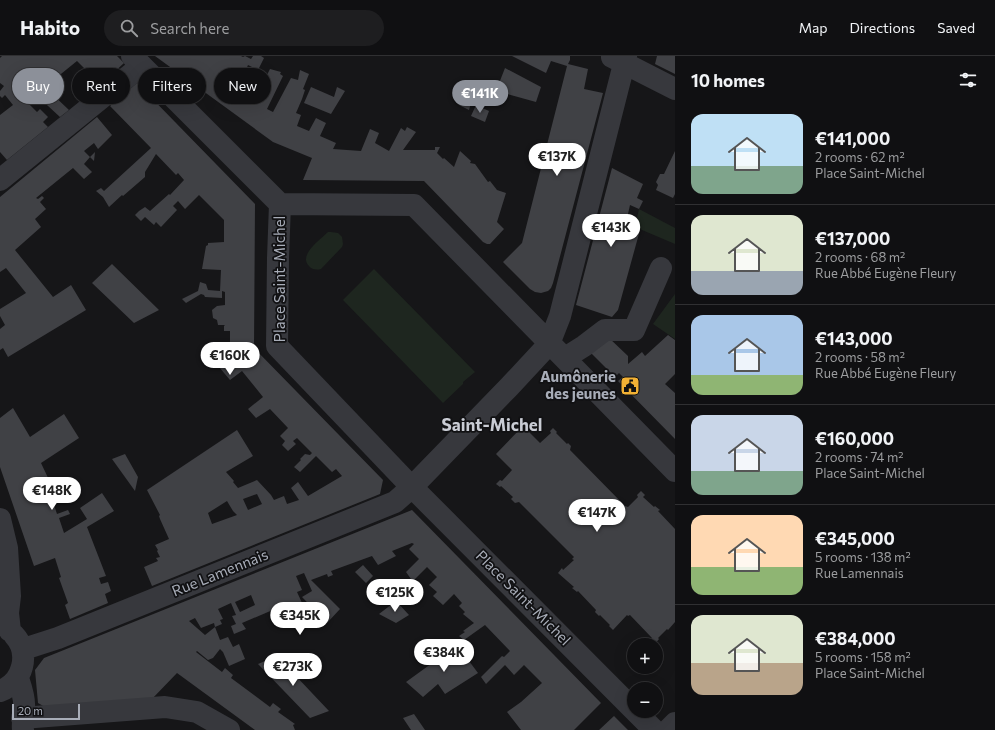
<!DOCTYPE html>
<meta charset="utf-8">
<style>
body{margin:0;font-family:Commissioner,sans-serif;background:#1e1e20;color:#f1f3f6;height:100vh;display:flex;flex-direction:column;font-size:15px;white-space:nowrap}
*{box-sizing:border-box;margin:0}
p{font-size:13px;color:#9c9d9f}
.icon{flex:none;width:22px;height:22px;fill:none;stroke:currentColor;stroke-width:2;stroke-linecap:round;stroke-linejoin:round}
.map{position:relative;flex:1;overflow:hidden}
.drawer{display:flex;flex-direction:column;background:#101012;width:320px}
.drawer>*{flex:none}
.hud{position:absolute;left:12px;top:12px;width:380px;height:36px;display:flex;gap:8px}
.controls{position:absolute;left:627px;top:582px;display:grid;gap:8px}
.controls a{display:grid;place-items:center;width:36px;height:36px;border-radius:50%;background:#101012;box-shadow:0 4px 16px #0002,0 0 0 1px #303032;font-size:20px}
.scale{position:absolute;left:12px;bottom:10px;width:68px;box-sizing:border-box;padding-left:4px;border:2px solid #a8adb8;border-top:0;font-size:11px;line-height:14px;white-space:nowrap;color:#a8adb8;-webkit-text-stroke:3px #111113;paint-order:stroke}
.price{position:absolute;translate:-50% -34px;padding:0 9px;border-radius:14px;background:#fff;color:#222;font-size:13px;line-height:26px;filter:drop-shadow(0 1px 2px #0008)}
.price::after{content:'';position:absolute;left:50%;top:24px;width:12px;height:9px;margin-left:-6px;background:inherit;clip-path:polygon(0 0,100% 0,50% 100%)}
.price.current{background:#8c9099;color:#fff}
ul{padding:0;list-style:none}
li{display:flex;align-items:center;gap:12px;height:100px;padding:0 16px}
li+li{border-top:1px solid #303032}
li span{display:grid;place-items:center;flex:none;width:112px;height:80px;border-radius:12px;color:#555}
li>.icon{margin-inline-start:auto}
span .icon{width:48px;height:48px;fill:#fffc;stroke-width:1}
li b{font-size:17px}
h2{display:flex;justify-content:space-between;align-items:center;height:48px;padding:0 16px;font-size:17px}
.chip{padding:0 14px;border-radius:18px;background:#101012;box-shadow:0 4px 16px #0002,0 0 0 1px #303032;font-size:14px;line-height:36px}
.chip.current{background:#8c9099;color:#fff}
header{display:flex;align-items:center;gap:24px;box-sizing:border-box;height:56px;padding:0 20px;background:#101012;border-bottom:1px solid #303032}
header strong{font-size:19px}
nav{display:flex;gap:22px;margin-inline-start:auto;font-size:14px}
.search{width:280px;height:36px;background:#1e1e20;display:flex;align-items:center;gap:10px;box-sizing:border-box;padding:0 14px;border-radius:22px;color:#9c9d9f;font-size:15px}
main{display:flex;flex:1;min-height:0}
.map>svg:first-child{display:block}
.green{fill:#1e261f}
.building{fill:#404145;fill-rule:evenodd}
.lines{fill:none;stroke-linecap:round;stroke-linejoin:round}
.minor{stroke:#37383d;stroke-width:22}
.labels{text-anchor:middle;stroke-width:3.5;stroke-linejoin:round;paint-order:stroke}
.street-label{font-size:15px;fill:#a8adb8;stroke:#111113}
.poi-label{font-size:15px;font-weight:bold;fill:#a8adb8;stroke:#111113;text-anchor:end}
.quarter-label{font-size:17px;font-weight:bold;fill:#c9ccd4;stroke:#111113}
</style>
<header>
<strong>Habito</strong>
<div class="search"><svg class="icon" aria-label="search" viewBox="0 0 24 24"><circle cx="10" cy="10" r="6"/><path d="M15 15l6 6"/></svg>Search here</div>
<nav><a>Map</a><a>Directions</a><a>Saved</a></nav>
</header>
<main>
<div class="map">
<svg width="675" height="674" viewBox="0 0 675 674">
<rect width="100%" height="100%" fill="#161618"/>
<path class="green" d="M639,153L675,172V188L635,171Z
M328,176H331L338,177L342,181L343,188L342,191L321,213C317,214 312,214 309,210C298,199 320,184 328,176Z
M374,213L475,316L463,326V328L443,347L343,244Z
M675,238V283L653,268Z"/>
<path class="building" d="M2,0H117L124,7L85,43L78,35L83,31L76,22L85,13L77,5L56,22L59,26L49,35L69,54L60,61L35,38L41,33L35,27L22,41L37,56L40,53L48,61L43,66L48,71L7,104L0,96V59L13,49L5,39L2,42L0,40V35L4,30L0,27V2Z
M155,0H241L243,1L245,0L251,3L253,0H261L264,2L258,14L248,9L244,19L261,31L270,13L281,16L280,18L283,20L267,53L273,56L291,22L298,24L300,14L309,18L303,33L305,34L302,43L296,57L301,59L297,70L309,75L316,62L326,67L320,80L336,87L333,93L361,95L370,73L379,77L375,87L389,95L401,72L405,75L407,71L416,76L403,94H435V91H440L437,97L443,103L444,102L454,111L460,95L471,105L470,107L475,108L488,126L490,125L497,134L506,137L497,166L504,173L490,188H487L483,186L424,125L303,124L312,102L273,86Z
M512,0H570V4L568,8L588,13L584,33L603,37L553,227L551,232L548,235L541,237L535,236L530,233L503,206L522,187L567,10L551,5L546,17Z
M657,0H675V18L655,8Z
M505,12L541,31L536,46L496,35Z
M137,27L255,148L254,292L383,424L380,438L152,530L144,511L158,505L156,502L160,501L157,495L158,494L155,489L169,483L160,463L159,460L160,459L147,434L237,374L253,400L226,416L234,425L233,426L238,432L257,424L271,439L274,444L284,440L287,448L299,444L291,432L298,426L308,440L342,420L336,413L332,416L316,400L300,416L294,411L301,404L300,403L305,398L310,399L312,397L297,382L293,385L296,388L288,395L282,389L285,385L280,380L288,372L270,353L256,362L248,353L263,341L259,336L242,315L230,324L214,305L227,296L236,308L241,304L230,292V275H224V270L225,269H218L217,264L213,262L212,254L217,250L225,249V236L222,235V242L205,241L204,239L201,238L186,247L182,243L198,235L200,226L206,228L208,234L220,235L221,214L202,213L206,190L208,189V187L224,186V164L199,139L185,153L178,145L173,150L177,154L161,171L156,166L154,169L145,161L141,165L135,159L139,155L145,151L150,155L169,138L170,139L184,124L178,117L176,119L156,98L145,116V121L123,140L122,139L109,151L103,141L96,135L101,132L104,135L151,92L110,50ZM257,438L262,448L248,454L243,443ZM227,445L233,455L237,459L212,468L208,457Z
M311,31L334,41L337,31L345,35L331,58L304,47Z
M462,43L471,47L469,54L459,49Z
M476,49L489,55L485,66L471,60Z
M97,61L112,79L98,93L94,87L84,95L90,101L95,96L94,105L90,101L84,108L92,116L84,123L73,112L36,142L38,143L42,140L44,142L40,146L46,153L35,163L41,171L15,194L53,241L71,229L86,254L8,301L3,292L0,294V273L5,269L0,260V253L26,237L6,212L0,216V141Z
M675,95V138L673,142L656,134L658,129L656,126L660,118H664Z
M612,112L643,128L637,142L643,145L639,153L630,149L625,171L640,174L618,254L612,261L576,249Z
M112,208L113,209L159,254L134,267L92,227Z
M668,279L675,284V318L665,328L675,337V383L618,325L623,321L619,317L615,321L591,297L608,281L628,300V308L642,296L645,300Z
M13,352L30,381L64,358L79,382L41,407L50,426L60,422L62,426L48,431L57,458L68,454L70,458L59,462L64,477L87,463L80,452L102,437L114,455L87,471L106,520L99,522L101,528L108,526L111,535L105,538L108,547L70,563L65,549L68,547L59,522L61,521L55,502L34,510L0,411V362Z
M523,370L540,387L551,377L550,375L553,372L557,376L556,377L567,388L568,387L571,390L570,394L625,450L628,451L638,441L637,439L641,435L645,439L643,441L654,451L655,450L660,454L658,455L675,473V566L668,574L667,573L658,582L659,583L655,588L651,584L652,582L630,559L628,560L627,559L613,574L609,570L610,569L600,559L599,560L595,556L596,554L578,535L577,536L572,532L574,531L558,517L562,512L563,514L574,504L572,503L574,501L519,446L515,447L511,443L513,441L501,430L500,431L496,428L500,424L502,425L512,414L496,398Z
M125,398L138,421L135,435L112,403Z
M412,454L601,647L574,674H521L507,656L521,646L542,627L524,609L514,619L505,609L486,628L481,621L502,600L504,601L510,595L485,569L464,584L459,580L465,576L463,575L474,567L463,558L465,556L459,550L462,547L454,538L443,549L433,540L437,536L429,529L437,521L427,511L412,526L411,523L406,516L419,503L409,493L414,488L412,487L392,495L396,500L378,509L372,500L331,515L333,519L328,521L327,518L311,524L340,553L327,567L302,541L312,535L304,517L296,520L302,534L297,536L303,549L292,555L289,547L242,567L246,573L234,578L231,570L236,568L232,560L236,559L231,547L218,553L223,563L220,564L222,568L215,571L220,584L228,581L233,591L239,588L245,603L229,610L223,596L220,593L213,602L208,604L197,595L196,596L222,616L225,612L233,619L231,622L270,651L273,647L281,653L278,656L295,668L293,669L295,674H255L177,617L150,645L45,651L38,647L35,614L44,602ZM251,539L255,549L240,556L235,546ZM195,562L201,572L214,567L215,571L205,579L189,565Z
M363,509L373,520L366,527L355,516Z
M396,545L409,559L396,567L379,558Z
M457,589L478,617L445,638L438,628L423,641L406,626Z
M277,600L329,655L310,662L258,608Z
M414,658L425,674H411L403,662Z
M614,660L628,674H599Z"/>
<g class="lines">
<path class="minor" d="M132,0L280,148
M612,1L675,33
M0,124L141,10
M280,148L278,202L277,290L403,422L634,654
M280,148L414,149L675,415
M565,302L584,290L605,274H634L661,212
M0,463L7,492L10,540L8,557L10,575
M22,592L30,591L58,582L395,446L412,431L509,331L549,288L560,260L626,0
M18,622C21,631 25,642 24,651C24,659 22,665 23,674
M0,635C23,627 31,597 14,579
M635,655L654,674
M22,662L165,651L197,656L229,674
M668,674L675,667"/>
</g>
<defs>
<g id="civic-square" transform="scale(1)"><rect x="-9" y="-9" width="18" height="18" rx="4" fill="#f2b134" stroke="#111113"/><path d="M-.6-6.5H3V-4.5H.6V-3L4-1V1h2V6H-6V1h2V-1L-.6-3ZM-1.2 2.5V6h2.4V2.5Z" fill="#111"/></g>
</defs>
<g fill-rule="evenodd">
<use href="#civic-square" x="630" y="330"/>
</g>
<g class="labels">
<g class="street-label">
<text transform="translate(280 223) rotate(-90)" y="5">Place Saint-Michel</text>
<text transform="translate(220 517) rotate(-22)" y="5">Rue Lamennais</text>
<text transform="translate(523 542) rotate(45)" y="5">Place Saint-Michel</text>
</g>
<g class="poi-label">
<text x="616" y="326">Aumônerie<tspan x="616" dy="17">des jeunes</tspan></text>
</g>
<g class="quarter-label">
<text x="492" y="375">Saint-Michel</text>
</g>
</g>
</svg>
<div class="controls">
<a>+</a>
<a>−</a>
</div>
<div class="scale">20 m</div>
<b class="price current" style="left:480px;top:58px">€141K</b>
<b class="price" style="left:557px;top:121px">€137K</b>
<b class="price" style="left:611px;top:192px">€143K</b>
<b class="price" style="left:230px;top:320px">€160K</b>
<b class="price" style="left:52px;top:455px">€148K</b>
<b class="price" style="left:597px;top:477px">€147K</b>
<b class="price" style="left:395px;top:557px">€125K</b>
<b class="price" style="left:300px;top:580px">€345K</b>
<b class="price" style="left:444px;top:617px">€384K</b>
<b class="price" style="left:293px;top:631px">€273K</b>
<div class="hud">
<a class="chip current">Buy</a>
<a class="chip">Rent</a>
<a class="chip">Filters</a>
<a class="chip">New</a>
</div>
</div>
<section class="drawer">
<h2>10 homes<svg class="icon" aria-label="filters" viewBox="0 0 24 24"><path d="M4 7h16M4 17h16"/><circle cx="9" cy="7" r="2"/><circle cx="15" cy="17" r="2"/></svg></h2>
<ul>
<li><span style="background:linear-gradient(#bfe0f5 65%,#7fa58c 0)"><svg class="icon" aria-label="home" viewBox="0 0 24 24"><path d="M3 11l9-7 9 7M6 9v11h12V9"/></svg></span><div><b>€141,000</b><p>2 rooms · 62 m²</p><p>Place Saint-Michel</p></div></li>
<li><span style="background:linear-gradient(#dfe7d0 70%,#9aa5b1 0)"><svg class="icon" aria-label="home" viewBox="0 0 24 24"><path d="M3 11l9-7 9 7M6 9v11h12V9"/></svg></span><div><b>€137,000</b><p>2 rooms · 68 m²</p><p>Rue Abbé Eugène Fleury</p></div></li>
<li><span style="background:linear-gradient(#a9c7e8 75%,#8fb573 0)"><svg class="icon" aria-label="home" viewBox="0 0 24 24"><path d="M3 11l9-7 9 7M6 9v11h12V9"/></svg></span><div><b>€143,000</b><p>2 rooms · 58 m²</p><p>Rue Abbé Eugène Fleury</p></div></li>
<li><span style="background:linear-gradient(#c9d6e8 70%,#7fa58c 0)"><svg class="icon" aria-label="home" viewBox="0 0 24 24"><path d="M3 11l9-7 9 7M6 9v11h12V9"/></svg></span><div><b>€160,000</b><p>2 rooms · 74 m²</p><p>Place Saint-Michel</p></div></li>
<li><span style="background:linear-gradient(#ffd9b3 65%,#8fb573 0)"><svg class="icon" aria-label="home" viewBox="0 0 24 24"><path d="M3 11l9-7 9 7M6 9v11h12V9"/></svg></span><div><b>€345,000</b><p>5 rooms · 138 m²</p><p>Rue Lamennais</p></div></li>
<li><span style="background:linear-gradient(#dfe7d0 60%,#b9a48a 0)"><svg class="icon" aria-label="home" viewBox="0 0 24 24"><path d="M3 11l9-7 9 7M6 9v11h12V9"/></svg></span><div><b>€384,000</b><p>5 rooms · 158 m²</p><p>Place Saint-Michel</p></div></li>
</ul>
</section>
</main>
